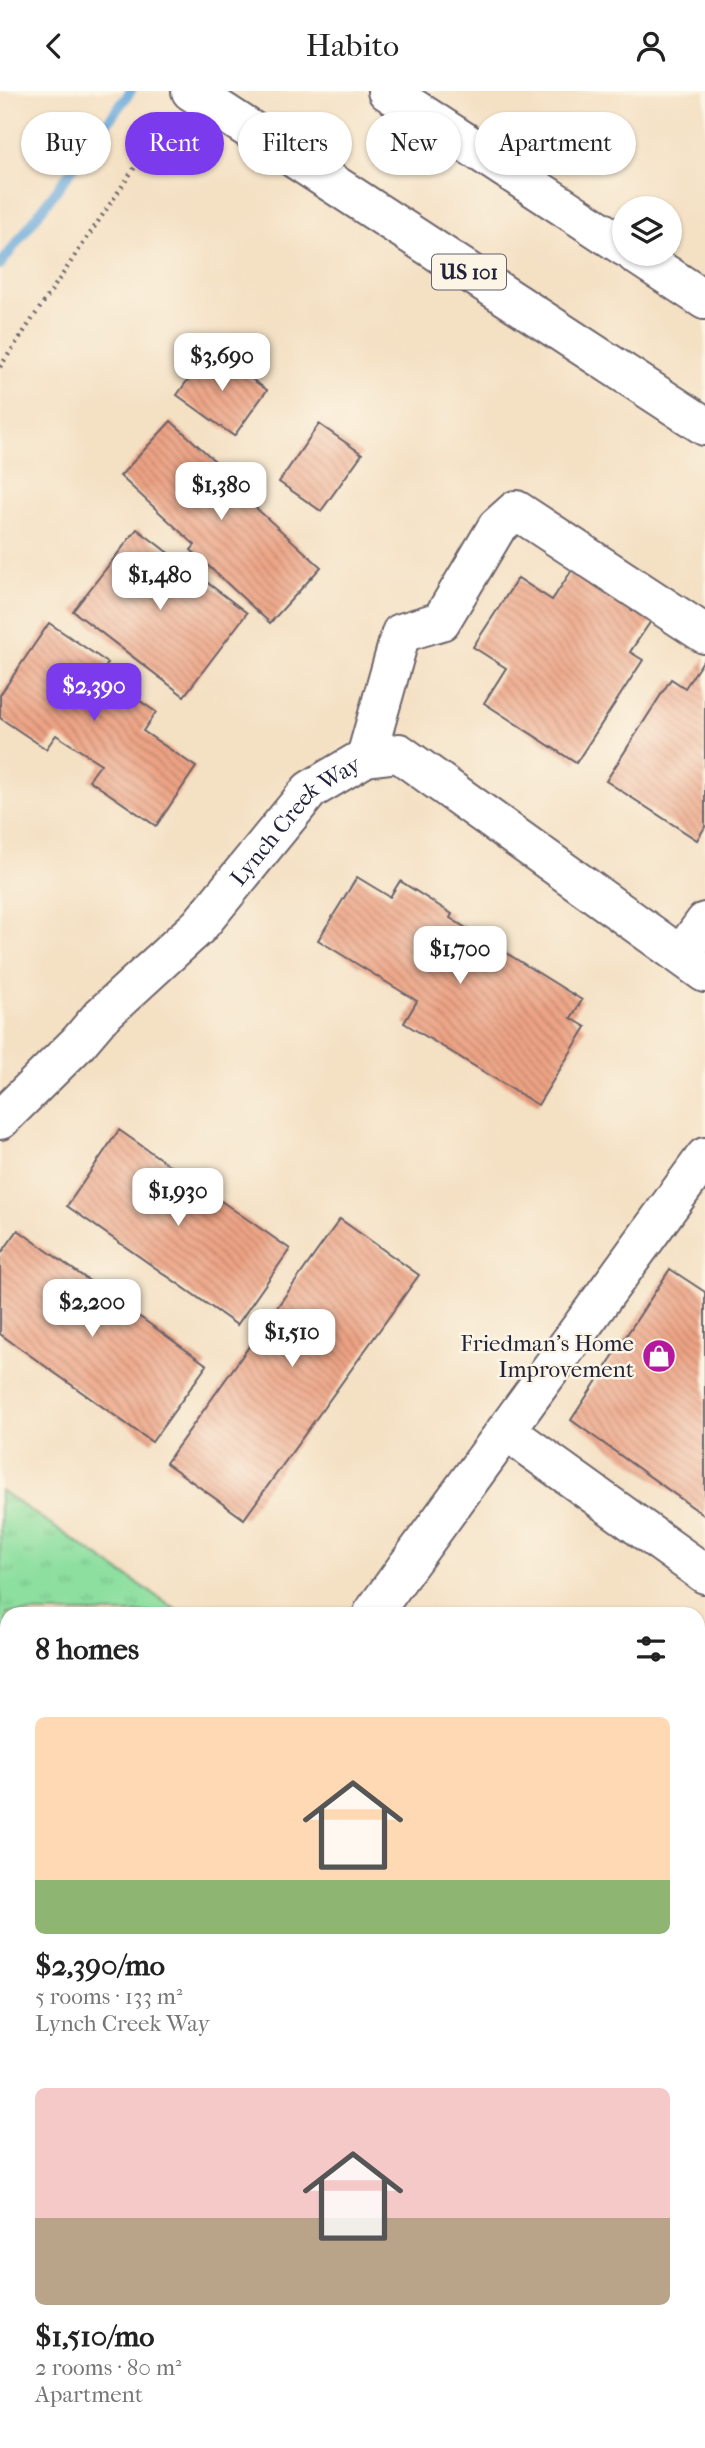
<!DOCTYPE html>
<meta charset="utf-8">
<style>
body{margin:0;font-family:"IM FELL French Canon",serif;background:#f6f6f6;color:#222;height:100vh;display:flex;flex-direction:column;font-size:26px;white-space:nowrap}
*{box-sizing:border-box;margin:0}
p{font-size:23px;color:#767676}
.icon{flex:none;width:38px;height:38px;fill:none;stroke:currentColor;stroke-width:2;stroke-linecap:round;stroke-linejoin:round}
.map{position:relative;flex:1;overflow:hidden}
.side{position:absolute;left:0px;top:1516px;width:705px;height:842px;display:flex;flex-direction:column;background:#fff;border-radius:21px 21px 0 0;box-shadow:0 2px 5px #0004}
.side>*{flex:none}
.banner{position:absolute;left:21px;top:21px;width:663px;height:63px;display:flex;gap:14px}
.buttons{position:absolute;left:612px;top:105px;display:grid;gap:14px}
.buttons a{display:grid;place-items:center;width:70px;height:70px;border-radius:50%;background:#fff;box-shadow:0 2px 5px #0004;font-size:35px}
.price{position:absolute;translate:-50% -60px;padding:0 16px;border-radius:14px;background:#fff;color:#222;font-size:23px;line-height:46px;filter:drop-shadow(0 2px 4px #0008)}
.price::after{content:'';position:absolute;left:50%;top:42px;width:21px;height:16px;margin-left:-10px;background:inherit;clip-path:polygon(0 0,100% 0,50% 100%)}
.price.active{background:#7c3aed;color:#fff}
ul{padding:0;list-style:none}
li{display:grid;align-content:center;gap:14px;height:371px;padding:0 35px}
li span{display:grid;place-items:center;height:217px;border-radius:10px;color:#555}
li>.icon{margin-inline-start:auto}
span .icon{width:126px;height:126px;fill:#fffc;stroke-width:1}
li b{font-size:30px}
h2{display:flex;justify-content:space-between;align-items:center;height:84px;padding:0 35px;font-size:30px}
.tag{padding:0 24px;border-radius:32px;background:#fff;box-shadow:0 2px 5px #0004;font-size:24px;line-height:63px}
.tag.active{background:#7c3aed;color:#fff}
header{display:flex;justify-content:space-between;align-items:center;height:91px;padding:0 35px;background:#fff;font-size:32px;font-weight:600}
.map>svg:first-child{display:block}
.grass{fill:url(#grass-tufts);stroke:#57806d;stroke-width:2}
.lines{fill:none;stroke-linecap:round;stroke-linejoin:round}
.stream{stroke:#68a9db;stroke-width:10}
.building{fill:url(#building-back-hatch)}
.minor-casing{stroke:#6c646b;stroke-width:42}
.major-casing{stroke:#6c646b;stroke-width:42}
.highway-casing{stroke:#6c646b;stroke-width:42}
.path{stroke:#6c646b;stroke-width:4.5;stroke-dasharray:2 5;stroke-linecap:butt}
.minor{stroke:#fff;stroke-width:38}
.major{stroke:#fff;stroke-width:38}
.highway{stroke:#fff;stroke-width:38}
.labels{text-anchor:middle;stroke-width:5;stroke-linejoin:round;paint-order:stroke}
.shield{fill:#fcf5e5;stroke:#63616e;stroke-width:2}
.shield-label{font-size:21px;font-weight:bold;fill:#22223b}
.street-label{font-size:23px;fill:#22223b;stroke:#fcf5e5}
.poi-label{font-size:23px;fill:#22223b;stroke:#fcf5e5;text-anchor:end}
</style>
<header><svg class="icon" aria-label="back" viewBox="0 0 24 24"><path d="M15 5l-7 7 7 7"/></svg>Habito<svg class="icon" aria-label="person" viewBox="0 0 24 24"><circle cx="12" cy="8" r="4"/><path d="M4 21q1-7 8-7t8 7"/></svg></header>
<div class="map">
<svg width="705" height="2357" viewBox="0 0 705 2357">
<defs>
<pattern id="grass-tufts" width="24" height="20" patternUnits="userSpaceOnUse" patternTransform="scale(1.75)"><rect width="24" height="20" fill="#8cdf9f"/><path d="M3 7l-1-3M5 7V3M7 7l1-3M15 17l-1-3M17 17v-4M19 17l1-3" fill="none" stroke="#78bf8a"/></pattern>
<pattern id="building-back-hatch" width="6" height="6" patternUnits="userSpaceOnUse" patternTransform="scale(1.75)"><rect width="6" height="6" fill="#eda384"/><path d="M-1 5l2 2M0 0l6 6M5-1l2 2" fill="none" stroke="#c0846d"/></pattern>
</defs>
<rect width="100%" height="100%" fill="#fcf5e5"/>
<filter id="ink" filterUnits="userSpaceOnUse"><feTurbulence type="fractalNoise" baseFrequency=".0143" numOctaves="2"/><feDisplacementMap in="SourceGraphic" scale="14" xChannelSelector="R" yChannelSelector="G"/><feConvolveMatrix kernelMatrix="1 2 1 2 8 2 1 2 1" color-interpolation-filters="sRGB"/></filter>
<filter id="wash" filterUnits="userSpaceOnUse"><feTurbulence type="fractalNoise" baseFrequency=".00686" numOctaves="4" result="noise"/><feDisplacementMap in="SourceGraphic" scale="28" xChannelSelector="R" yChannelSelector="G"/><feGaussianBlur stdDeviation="1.57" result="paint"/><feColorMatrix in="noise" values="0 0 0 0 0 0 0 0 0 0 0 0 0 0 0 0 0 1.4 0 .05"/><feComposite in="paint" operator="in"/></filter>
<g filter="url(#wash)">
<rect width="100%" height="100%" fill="#f4e0c3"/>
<path class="grass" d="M0,1399L181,1522H7L5,1954H0Z"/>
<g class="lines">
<path class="stream" d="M0,174L131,0"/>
</g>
<g id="blocks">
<path class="building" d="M210,258L267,299L234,345L177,304Z
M171,330L251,403L246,408L321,476L270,532L191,459L195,454L120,385Z
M319,333L362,363L321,420L279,391Z
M137,438L247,522L184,605L73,520Z
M574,476L653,527L630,561L643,569L576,672L484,612L506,577L473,556L518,487L552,509Z
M49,532L108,572L101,583L156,621L143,640L196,676L156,735L89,689L101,673L56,644L46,658L0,627V604Z
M705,567V736L697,749L606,690L671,588L685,597Z
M357,786L390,806L400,790L452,823L450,827L582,909L571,927L586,936L538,1014L404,932L417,910L318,849Z
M119,1039L290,1158L237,1234L67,1115Z
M340,1128L419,1184L244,1428L166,1372Z
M18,1139L207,1274L152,1351L0,1243V1164Z
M670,1178L705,1201V1425L571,1329Z
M698,2109L705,2114V2252L698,2261Z
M0,2343L7,2350L20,2357H0Z"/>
</g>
</g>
<g filter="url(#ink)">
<use href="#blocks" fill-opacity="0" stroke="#6c646b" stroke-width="2"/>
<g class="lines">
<g class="minor-casing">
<g id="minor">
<path d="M366,666L401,542L441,530L497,436L516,419L705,543"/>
<path d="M681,864L705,831"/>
<path id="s1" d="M0,1029L78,952L101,925L199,835L310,699L366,666L399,662L705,882"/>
<path d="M506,1340L705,1483"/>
<path d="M373,1522L705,1066"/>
<path d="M698,1882L705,1879"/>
<path d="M233,2357L238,2350"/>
</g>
</g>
<g class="major-casing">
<path id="major" d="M0,2028L7,2033
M0,2104L7,2109
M347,2350L355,2357
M439,2350L448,2357"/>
</g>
<g class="highway-casing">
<path id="highway" d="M191,0L705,335
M387,0L625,156
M635,163L705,209"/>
</g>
<path class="path" d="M0,276L168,27
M698,1742L705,1732
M698,1928L705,1932
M698,2285L705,2275
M648,2357L652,2350"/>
<use href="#minor" class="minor"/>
<use href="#major" class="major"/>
<use href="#highway" class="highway"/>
</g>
</g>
<defs>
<g id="shop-disc" transform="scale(1.75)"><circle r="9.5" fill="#b5179e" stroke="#fcf5e5"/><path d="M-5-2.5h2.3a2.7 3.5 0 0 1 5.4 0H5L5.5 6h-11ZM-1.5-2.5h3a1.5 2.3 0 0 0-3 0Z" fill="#fff"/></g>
</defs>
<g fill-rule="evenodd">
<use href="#shop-disc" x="659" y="1265"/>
</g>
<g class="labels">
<rect class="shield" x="432" y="163.5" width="74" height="35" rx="5"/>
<g class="shield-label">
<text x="469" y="188">US 101</text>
</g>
<g class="street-label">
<text dy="8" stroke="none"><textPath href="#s1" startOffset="422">Lynch Creek Way</textPath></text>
</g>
<g class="poi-label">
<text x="634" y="1260">Friedman's Home<tspan x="634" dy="26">Improvement</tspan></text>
</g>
</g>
</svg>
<div class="buttons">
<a><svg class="icon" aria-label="layers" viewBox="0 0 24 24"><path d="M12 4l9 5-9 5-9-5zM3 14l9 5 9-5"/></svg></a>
</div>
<b class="price" style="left:222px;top:302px">$3,690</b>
<b class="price" style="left:221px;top:431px">$1,380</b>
<b class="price" style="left:160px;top:521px">$1,480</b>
<b class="price active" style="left:94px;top:632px">$2,390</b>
<b class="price" style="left:460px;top:895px">$1,700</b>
<b class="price" style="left:178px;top:1137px">$1,930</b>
<b class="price" style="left:92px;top:1248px">$2,200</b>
<b class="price" style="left:292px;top:1278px">$1,510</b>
<div class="banner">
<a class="tag">Buy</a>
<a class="tag active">Rent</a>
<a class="tag">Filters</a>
<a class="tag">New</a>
<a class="tag">Apartment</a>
</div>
<section class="side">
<h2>8 homes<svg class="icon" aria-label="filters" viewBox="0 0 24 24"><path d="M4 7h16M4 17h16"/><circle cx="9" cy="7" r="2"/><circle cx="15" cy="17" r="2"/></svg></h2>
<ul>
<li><span style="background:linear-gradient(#ffd9b3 75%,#8fb573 0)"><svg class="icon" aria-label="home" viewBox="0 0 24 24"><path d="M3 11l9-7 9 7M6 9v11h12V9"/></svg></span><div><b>$2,390/mo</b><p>5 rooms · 133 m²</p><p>Lynch Creek Way</p></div></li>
<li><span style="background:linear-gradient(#f6c9c9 60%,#b9a48a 0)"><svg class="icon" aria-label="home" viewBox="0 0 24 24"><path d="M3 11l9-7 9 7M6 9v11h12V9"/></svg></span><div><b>$1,510/mo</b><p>2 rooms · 80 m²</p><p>Apartment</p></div></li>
</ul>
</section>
</div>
